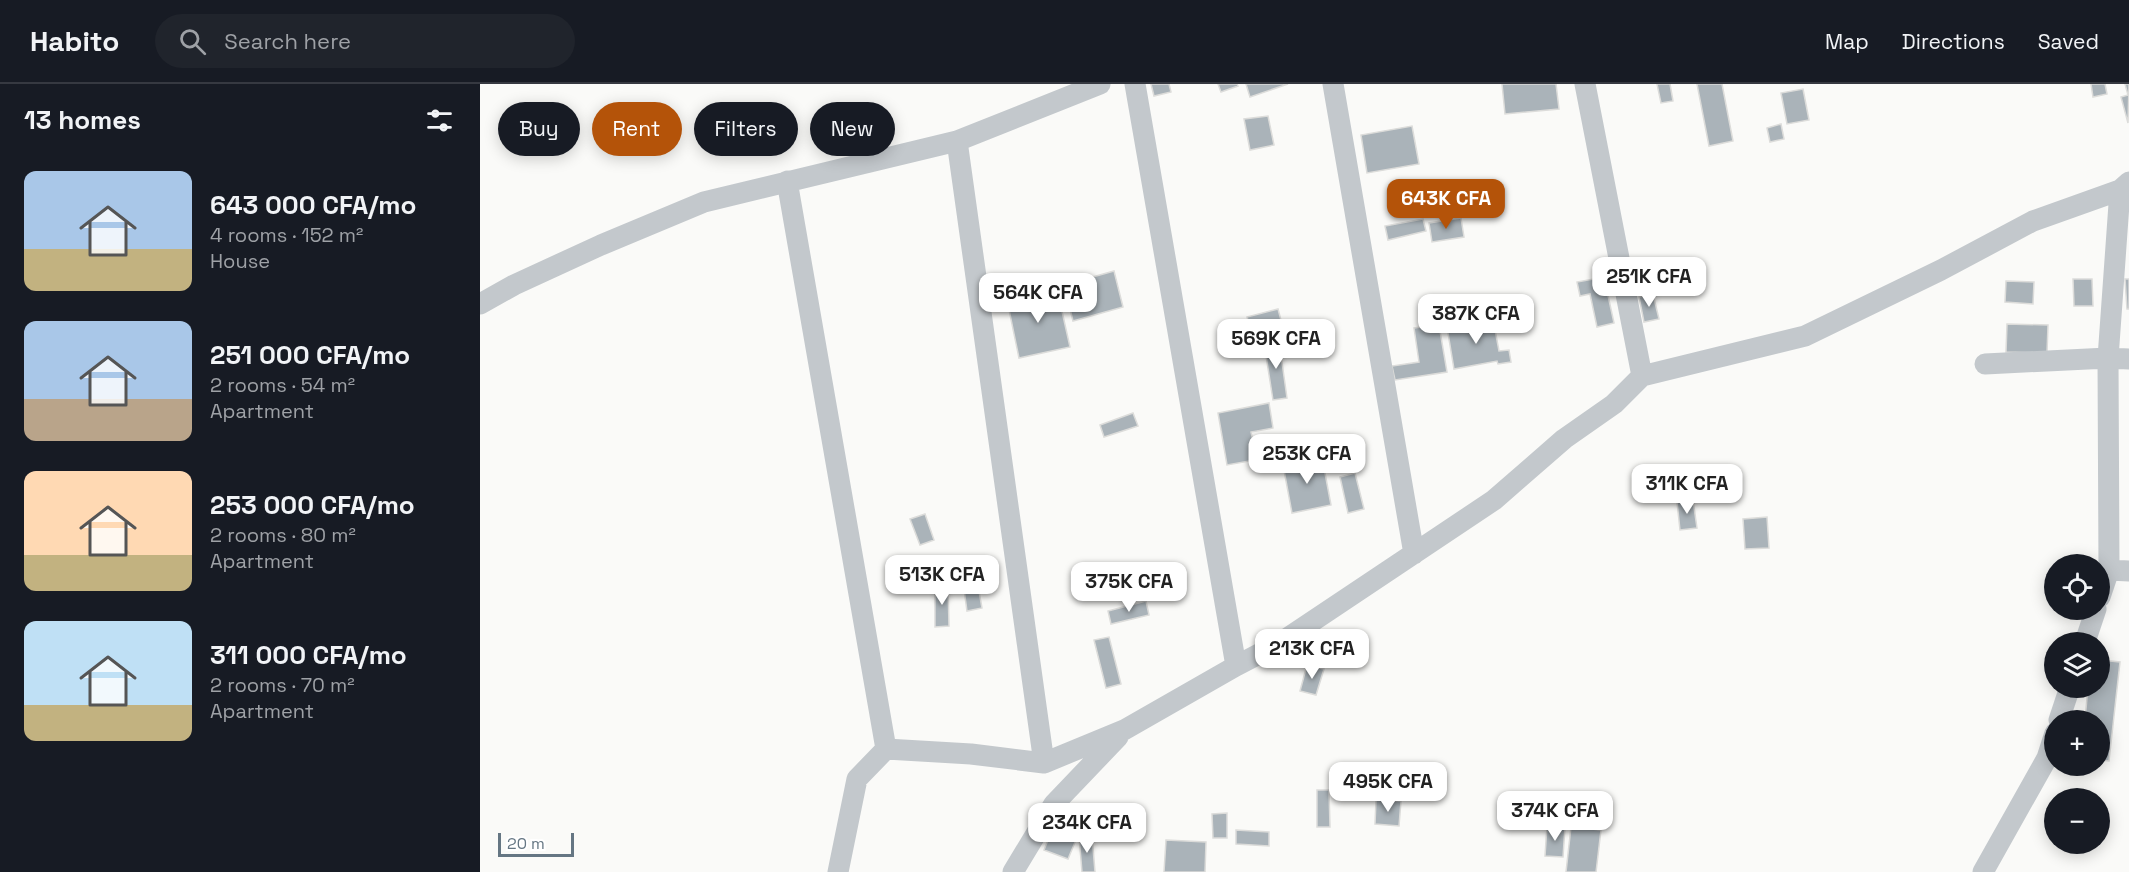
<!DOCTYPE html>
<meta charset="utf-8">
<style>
body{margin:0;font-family:"Space Grotesk",sans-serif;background:#20242c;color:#f1f3f6;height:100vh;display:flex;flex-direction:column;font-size:22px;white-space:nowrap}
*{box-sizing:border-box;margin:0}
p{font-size:20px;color:#9ea1a6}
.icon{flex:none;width:33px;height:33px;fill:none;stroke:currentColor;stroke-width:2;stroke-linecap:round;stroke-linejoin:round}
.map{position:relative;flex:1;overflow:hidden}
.details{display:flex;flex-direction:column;background:#171b24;width:480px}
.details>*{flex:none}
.guide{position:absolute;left:18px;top:18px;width:570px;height:54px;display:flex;gap:12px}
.controls{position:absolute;left:1564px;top:470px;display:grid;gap:12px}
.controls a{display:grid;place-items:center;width:66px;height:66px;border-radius:50%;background:#171b24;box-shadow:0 3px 15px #0003;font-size:30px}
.scale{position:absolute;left:18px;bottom:15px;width:76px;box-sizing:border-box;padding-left:6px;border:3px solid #657683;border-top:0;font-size:16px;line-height:21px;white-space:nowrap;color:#657683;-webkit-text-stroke:4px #fff;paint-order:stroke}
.price{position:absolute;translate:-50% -51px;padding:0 14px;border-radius:12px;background:#fff;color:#222;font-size:20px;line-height:39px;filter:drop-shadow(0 2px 3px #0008)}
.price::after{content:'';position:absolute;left:50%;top:36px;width:18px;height:14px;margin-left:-9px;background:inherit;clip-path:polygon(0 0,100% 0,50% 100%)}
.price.selected{background:#b45309;color:#fff}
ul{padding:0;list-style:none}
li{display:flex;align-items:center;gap:18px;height:150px;padding:0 24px}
li span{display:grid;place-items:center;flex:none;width:168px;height:120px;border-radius:12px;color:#555}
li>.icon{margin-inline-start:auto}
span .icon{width:72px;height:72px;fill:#fffc;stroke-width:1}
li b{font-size:26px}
h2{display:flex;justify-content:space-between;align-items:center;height:72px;padding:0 24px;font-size:26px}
.chip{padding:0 21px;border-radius:27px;background:#171b24;box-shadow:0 3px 15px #0003;font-size:21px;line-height:54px}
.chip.selected{background:#b45309;color:#fff}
header{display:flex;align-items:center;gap:36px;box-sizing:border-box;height:84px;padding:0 30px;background:#171b24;border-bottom:2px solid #363941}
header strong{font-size:28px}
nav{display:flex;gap:33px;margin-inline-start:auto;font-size:21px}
.search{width:420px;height:54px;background:#20242c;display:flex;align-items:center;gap:15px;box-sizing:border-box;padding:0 21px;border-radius:33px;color:#9ea1a6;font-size:22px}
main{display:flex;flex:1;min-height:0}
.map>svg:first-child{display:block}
.building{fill:#aab3b9;stroke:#dcdcda;stroke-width:1.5}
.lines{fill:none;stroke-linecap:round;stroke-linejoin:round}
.minor{stroke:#c3c8cc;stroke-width:21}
</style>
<header>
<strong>Habito</strong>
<div class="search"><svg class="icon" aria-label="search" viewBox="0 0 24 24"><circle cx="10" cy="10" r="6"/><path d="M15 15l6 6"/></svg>Search here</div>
<nav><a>Map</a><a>Directions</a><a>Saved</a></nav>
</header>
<main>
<section class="details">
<h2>13 homes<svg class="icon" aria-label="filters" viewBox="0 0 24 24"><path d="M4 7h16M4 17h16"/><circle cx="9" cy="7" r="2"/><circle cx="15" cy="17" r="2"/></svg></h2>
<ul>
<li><span style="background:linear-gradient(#a9c7e8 65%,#c2b280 0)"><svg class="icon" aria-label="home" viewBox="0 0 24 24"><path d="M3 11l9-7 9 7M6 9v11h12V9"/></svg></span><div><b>643 000 CFA/mo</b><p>4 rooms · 152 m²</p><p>House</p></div></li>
<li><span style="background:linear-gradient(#a9c7e8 65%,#b9a48a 0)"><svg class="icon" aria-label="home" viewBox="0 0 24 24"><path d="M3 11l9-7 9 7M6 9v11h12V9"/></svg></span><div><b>251 000 CFA/mo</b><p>2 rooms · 54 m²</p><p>Apartment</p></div></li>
<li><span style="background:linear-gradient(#ffd9b3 70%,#c2b280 0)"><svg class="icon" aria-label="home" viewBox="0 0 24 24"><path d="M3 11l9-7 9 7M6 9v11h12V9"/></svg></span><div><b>253 000 CFA/mo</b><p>2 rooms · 80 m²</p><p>Apartment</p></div></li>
<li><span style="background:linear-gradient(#bfe0f5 70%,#c2b280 0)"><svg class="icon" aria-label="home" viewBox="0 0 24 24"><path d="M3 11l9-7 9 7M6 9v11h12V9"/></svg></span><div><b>311 000 CFA/mo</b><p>2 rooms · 70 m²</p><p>Apartment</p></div></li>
</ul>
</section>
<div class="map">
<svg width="1649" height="788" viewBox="0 0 1649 788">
<rect width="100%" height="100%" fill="#fafaf8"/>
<path class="building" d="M671,0H689L691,8L674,12Z
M738,0H757L758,2L741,8Z
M766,0H808L770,13Z
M1022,0H1076L1079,25L1025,30Z
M1177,0H1190L1193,17L1181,19Z
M1217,0H1242L1253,57L1229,62Z
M1611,0H1625L1627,10L1613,13Z
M1645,0H1649L1648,39L1641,13L1648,11Z
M1323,5L1329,36L1307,40L1301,9Z
M788,32L794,61L770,66L764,35Z
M1301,40L1304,55L1290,58L1287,44Z
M932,42L939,80L887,89L881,51Z
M981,134L984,153L952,158L949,139Z
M943,135L946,147L908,156L905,142Z
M634,187L643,223L593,237L584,201Z
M1124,193L1134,239L1117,243L1110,210L1100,212L1097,198Z
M1593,195H1612L1613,222H1594Z
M1645,195H1649V225H1647Z
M1526,197L1554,198L1553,220L1525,218Z
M577,205L590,263L539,274L527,216Z
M1173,210L1179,235L1164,238L1159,213Z
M798,225L805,251L775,260L767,233Z
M1013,235L1019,267L1029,266L1031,278L1018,280L1017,277L974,285L967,243Z
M1527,240L1568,241L1567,269L1526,268Z
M959,241L967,288L915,296L912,282L939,278L934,244Z
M799,257L807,314L793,316L784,259Z
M789,319L793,344L771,348L774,361L795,357L798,372L747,381L738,329Z
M653,329L658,342L624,353L620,341Z
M842,373L851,421L812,429L803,381Z
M875,389L884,425L868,429L860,393Z
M1213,416L1217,444L1200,446L1197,418Z
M445,430L454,456L440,461L430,435Z
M1287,433L1289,464L1265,465L1263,435Z
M497,496L502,524L487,527L483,498Z
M455,500L468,501L469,542L455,543Z
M666,517L669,531L631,540L628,527Z
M629,553L641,600L626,604L614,556Z
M1620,576L1640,578L1629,677L1620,676V636H1605L1608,603H1620Z
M827,581L844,585L836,611L820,607Z
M837,706H849L850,743H837Z
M896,716L921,717L919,742L895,740Z
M747,729V754H733L732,730Z
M574,741L598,751L588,775L564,766Z
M1067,742L1085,743L1083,773L1065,772Z
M1091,743L1121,746L1116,788H1086Z
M756,746L789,748V762L756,760Z
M612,751L615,788H602L599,752Z
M686,756L726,758L725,788H684Z"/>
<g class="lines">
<path class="minor" d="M655,0L756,582
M853,0L934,470
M1105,0L1162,292
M477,57L564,679
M307,97L406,665
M0,220L34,201L121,161L224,118L477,57L620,0
M1505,280L1628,274L1649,275
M1629,486L1649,487
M1620,513L1629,486L1628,274L1640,106H1649
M1605,558L1616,525
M1579,636L1590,603
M358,788L377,695L406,665L491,670L564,679L644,646L756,582L800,559L1014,416L1084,355L1134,320L1162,292L1325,252L1461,186L1553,137L1640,106L1649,98
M533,788L574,720L638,653
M1503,788L1567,674L1575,649"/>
</g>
</svg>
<div class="controls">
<a><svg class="icon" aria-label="locate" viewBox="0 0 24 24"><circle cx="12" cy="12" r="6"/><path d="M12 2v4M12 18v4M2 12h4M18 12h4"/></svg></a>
<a><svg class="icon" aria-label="layers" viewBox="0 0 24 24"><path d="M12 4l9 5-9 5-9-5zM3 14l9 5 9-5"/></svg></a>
<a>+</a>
<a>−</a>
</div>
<div class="scale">20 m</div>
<b class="price selected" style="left:966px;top:146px">643K CFA</b>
<b class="price" style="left:1169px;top:224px">251K CFA</b>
<b class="price" style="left:558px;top:240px">564K CFA</b>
<b class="price" style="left:996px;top:261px">387K CFA</b>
<b class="price" style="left:796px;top:286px">569K CFA</b>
<b class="price" style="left:827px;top:401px">253K CFA</b>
<b class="price" style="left:1207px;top:431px">311K CFA</b>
<b class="price" style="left:462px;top:522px">513K CFA</b>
<b class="price" style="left:649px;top:529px">375K CFA</b>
<b class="price" style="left:832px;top:596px">213K CFA</b>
<b class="price" style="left:908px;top:729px">495K CFA</b>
<b class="price" style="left:1075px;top:758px">374K CFA</b>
<b class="price" style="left:607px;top:770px">234K CFA</b>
<div class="guide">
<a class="chip">Buy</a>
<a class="chip selected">Rent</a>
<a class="chip">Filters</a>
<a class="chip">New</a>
</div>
</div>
</main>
